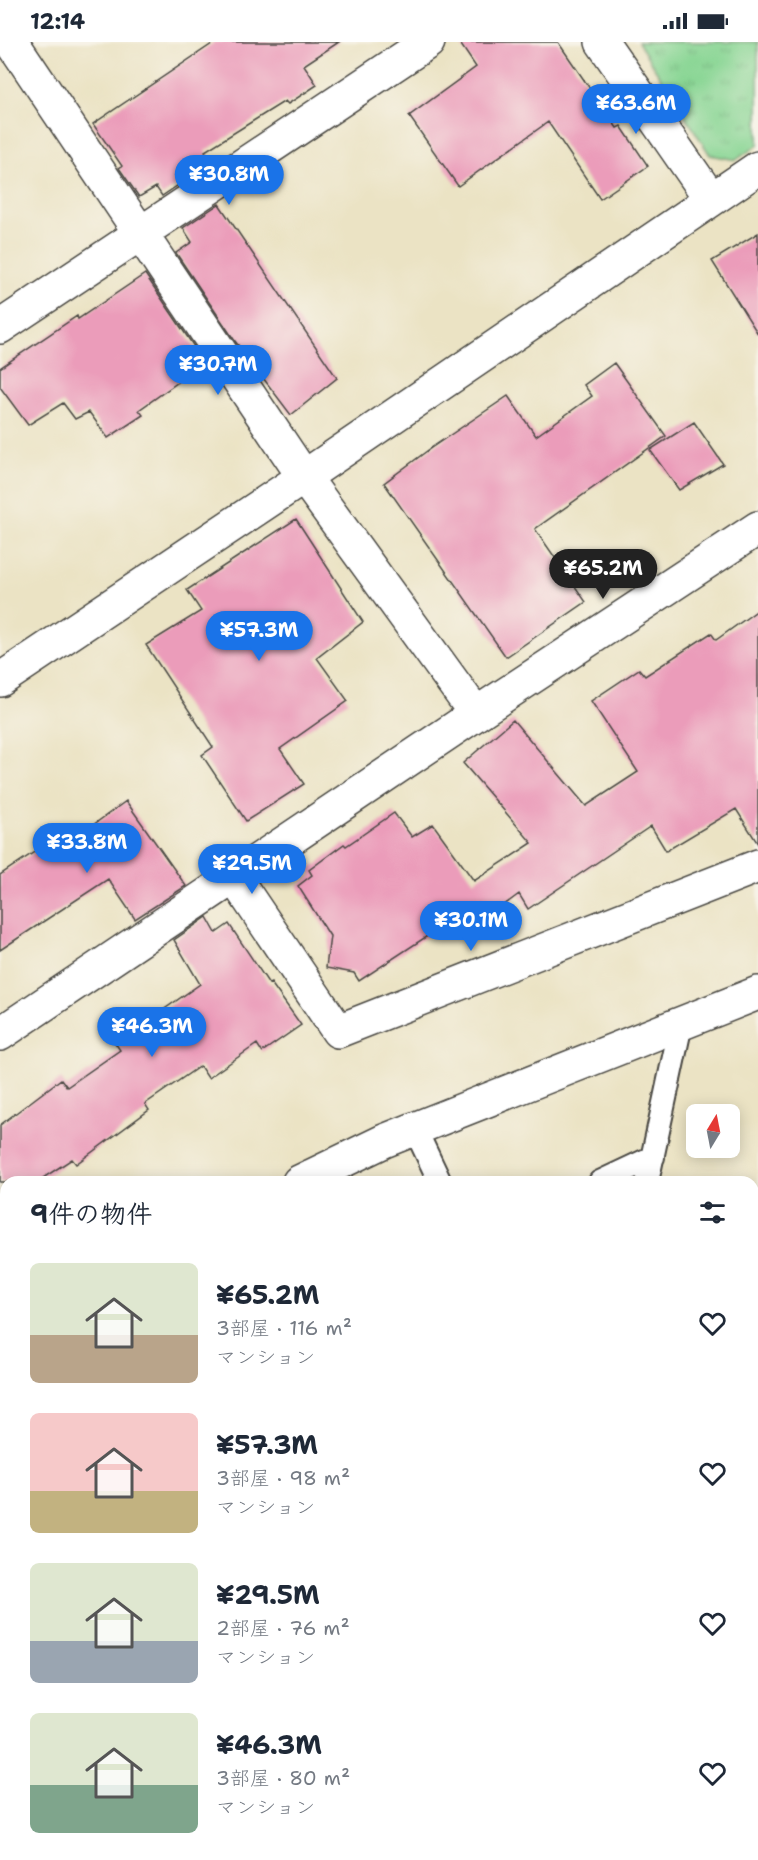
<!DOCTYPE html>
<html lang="ja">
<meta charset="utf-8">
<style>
body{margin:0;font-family:"Shantell Sans","Klee One",sans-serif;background:#f6f6f7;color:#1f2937;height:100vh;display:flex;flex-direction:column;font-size:22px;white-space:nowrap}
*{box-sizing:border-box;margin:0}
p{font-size:20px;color:#747a83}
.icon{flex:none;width:33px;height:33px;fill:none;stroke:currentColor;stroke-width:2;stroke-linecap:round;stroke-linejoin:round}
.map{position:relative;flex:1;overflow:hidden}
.side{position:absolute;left:0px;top:1134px;width:759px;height:684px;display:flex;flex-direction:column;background:#fff;border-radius:18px 18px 0 0;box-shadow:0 3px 15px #0003}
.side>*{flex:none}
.needle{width:39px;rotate:10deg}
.buttons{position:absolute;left:686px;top:1062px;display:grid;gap:12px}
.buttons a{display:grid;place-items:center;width:54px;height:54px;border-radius:9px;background:#fff;box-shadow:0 3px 15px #0003;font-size:30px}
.price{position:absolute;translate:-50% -51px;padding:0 14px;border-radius:21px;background:#1a73e8;color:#fff;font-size:20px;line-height:39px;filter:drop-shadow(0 2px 3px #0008)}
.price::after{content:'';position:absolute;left:50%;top:36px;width:18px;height:14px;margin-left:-9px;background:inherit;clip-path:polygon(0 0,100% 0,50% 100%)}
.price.selected{background:#222;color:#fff}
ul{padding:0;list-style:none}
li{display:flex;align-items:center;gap:18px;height:150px;padding:0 30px}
li span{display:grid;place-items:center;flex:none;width:168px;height:120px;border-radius:9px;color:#555}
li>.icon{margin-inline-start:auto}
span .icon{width:72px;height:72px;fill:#fffc;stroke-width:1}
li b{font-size:26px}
h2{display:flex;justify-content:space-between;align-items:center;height:72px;padding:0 30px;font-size:26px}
.status{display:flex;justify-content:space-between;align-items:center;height:42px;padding:0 30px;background:#fff;direction:ltr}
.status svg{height:16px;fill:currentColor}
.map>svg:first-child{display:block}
.forest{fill:url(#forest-firs);stroke:#4c7154;stroke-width:1.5}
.park{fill:url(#park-tufts);stroke:#5a8060;stroke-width:1.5}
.building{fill:#eb9cba}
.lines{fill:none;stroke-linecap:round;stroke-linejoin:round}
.service-casing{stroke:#484742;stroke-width:26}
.minor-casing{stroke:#484742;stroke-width:36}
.tertiary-casing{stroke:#484742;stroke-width:36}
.path{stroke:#484742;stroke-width:4;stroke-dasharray:4.5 4.5;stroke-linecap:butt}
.service{stroke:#fff;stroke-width:22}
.minor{stroke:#fff;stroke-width:33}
.tertiary{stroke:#fff;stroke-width:33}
</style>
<div class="status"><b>12:14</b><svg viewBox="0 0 49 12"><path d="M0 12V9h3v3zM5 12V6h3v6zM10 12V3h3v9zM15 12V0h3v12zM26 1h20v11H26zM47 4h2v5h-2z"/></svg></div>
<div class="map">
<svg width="758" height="1818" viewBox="0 0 758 1818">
<defs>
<pattern id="forest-firs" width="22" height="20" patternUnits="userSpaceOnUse" patternTransform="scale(1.5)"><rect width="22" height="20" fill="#6eb77e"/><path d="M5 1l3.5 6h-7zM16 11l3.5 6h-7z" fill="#5b9567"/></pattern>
<pattern id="park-tufts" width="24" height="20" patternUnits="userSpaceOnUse" patternTransform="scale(1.5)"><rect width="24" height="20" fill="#89d694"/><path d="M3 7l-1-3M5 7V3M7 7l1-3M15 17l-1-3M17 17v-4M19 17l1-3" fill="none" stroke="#76b880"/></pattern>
</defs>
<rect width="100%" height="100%" fill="#f7f3e8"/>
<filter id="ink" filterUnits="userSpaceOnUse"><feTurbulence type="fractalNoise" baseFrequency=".0167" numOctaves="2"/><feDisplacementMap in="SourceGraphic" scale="12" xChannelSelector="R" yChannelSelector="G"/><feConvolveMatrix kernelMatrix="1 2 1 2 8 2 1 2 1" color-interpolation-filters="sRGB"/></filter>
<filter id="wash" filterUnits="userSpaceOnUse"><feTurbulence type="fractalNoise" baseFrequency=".008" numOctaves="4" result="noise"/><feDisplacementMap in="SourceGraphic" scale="24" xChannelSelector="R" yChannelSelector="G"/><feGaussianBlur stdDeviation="1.35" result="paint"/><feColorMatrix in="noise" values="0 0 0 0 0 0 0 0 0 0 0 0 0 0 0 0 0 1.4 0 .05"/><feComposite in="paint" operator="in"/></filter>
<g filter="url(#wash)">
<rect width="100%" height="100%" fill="#ebe3c4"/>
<path class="forest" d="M0,1511L6,1519V1607L0,1610Z"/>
<path class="park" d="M638,0H758V103L736,118L710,113Z"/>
<g id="blocks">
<path class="building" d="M215,0H339L304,23L317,43L288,62L285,59L205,109L212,120L162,154L156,145L139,155L119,126L122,124L93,82Z
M459,0H558L617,86L621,84L648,124L600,157L548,80L458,144L409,74L476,25Z
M219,162L337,336L291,373L235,299L176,211L192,200L183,186Z
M758,191V292L712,219Z
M145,232L205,321L139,368L143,373L108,396L89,370L75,377L63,361L28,383L0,345V326L77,274L78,277Z
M614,321L666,394L535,487L586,560L506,615L384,441L431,406L508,354L536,394L592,354L584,343Z
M694,380L723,422L679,448L650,408Z
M296,477L363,580L317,616L348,659L280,707L304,742L246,779L202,713L213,705L146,603L201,569L187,548Z
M758,568V802L736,767L666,809L651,784L528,867L519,852L461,895L450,879L359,939L354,931L326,926L330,894L298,844L312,833L309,828L344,802L346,804L394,771L412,795L433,782L474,839L532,801L463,721L513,678L586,764L638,730L591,659L639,627L645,634L711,591L716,598Z
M126,759L186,844L135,877L108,837L0,908V833L57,795L64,804Z
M207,875L216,891L229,882L269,942L271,941L301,983L262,1010L257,1002L208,1036L200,1024L145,1062L149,1068L76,1122L72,1117L37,1140H0V1083L61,1037L67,1045L120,1008L111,995L141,973L146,980L200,942L174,898Z"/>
</g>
</g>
<g filter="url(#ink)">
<use href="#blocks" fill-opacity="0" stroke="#484742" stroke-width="1.5"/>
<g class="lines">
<g class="service-casing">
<path id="service" d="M415,1087L440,1140
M600,1140L653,1115
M647,1140L681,982
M0,1418L6,1428
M240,1812L244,1818"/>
</g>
<g class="minor-casing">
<path id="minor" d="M12,0L304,435L476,672
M602,0L711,157
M0,285L428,0
M0,638L304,435L758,126
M234,835L338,989L758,824
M0,992L476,672L758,486"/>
</g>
<g class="tertiary-casing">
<path id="tertiary" d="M299,1140L384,1099L758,951
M0,1311L6,1307"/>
</g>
<path class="path" d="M0,1708L6,1717
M69,1812L73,1818"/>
<use href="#service" class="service"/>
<use href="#minor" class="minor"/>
<use href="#tertiary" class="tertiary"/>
</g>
</g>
</svg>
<div class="buttons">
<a><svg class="needle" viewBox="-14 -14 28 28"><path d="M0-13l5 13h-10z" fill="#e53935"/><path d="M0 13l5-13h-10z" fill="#747a83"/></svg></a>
</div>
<b class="price" style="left:636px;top:93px">¥63.6M</b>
<b class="price" style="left:229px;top:164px">¥30.8M</b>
<b class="price" style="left:218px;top:354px">¥30.7M</b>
<b class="price selected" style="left:603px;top:558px">¥65.2M</b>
<b class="price" style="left:259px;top:620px">¥57.3M</b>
<b class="price" style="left:87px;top:832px">¥33.8M</b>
<b class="price" style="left:252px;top:853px">¥29.5M</b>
<b class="price" style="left:471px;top:910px">¥30.1M</b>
<b class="price" style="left:152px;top:1016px">¥46.3M</b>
<section class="side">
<h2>9件の物件<svg class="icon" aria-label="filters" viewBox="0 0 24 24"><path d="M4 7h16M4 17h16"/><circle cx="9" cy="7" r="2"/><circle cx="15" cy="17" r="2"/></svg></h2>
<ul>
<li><span style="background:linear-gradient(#dfe7d0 60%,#b9a48a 0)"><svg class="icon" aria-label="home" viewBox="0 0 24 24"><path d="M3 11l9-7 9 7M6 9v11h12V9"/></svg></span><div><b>¥65.2M</b><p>3部屋 · 116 m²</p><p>マンション</p></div><svg class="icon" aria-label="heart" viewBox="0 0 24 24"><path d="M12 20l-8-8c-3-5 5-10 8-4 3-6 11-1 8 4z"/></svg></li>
<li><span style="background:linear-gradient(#f6c9c9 65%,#c2b280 0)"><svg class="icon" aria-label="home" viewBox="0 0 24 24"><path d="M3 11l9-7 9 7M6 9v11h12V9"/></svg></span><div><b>¥57.3M</b><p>3部屋 · 98 m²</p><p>マンション</p></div><svg class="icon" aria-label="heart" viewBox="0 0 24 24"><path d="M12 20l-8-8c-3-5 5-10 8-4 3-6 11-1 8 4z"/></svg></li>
<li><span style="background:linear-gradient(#dfe7d0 65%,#9aa5b1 0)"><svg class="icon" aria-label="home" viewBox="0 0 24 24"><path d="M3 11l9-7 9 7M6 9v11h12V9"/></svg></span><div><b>¥29.5M</b><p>2部屋 · 76 m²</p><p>マンション</p></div><svg class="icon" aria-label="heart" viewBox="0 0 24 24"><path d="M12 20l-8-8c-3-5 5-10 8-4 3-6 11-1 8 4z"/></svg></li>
<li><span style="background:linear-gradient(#dfe7d0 60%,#7fa58c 0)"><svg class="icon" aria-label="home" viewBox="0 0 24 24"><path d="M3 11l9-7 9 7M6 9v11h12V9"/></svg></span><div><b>¥46.3M</b><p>3部屋 · 80 m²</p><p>マンション</p></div><svg class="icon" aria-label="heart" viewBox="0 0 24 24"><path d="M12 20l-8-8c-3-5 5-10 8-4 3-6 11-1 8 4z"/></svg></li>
</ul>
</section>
</div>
